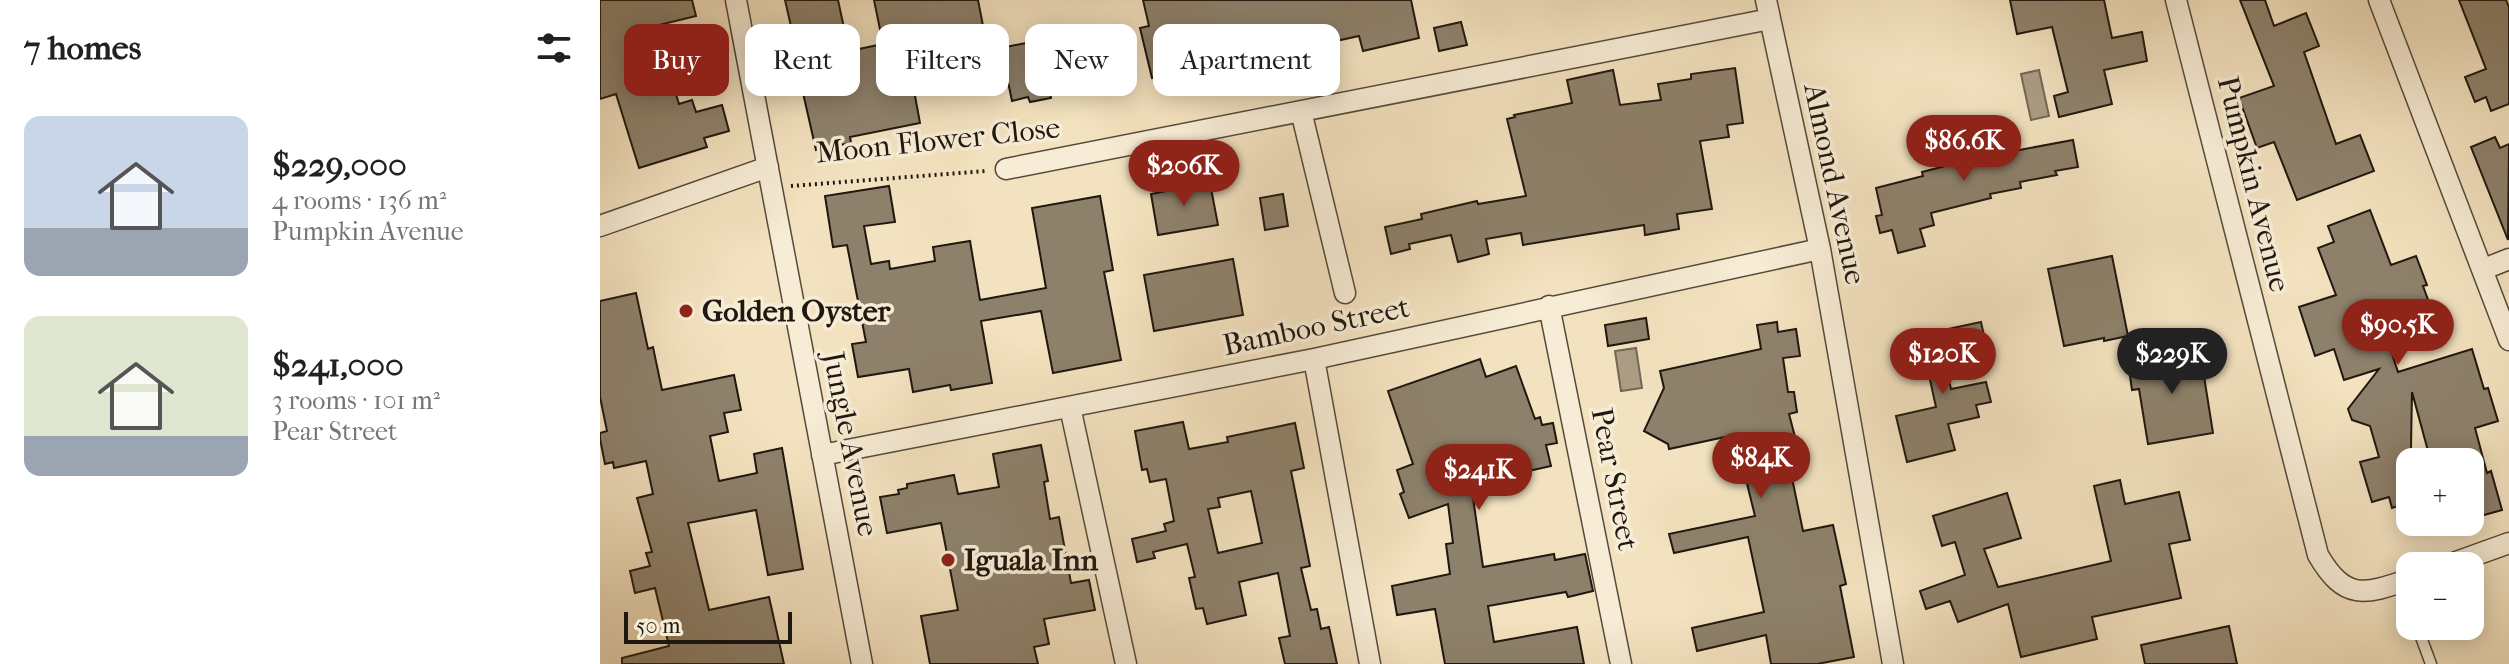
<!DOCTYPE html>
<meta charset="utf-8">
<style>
body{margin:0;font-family:"IM FELL French Canon",serif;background:#f6f6f6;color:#202124;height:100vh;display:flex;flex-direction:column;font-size:30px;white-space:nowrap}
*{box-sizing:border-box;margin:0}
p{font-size:26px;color:#757577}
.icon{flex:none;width:44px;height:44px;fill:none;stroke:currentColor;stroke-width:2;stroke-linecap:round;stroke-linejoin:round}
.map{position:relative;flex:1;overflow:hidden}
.drawer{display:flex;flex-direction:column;background:#fff;width:600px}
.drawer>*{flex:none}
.top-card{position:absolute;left:24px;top:24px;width:760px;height:72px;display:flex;gap:16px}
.tools{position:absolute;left:1796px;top:448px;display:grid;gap:16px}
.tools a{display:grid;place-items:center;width:88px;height:88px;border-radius:16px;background:#fff;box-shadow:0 4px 20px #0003;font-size:40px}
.scale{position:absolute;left:24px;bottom:20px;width:168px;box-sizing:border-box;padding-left:8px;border:4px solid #201710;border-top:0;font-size:22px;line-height:28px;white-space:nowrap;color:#201710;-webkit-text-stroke:6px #f7ecd5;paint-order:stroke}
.price{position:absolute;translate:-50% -68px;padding:0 18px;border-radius:28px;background:#8f2418;color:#fff;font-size:26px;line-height:52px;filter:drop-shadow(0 2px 4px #0008)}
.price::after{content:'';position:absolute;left:50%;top:48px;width:24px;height:18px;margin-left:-12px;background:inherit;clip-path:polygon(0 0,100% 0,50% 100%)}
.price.current{background:#222;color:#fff}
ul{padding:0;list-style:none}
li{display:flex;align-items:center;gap:24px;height:200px;padding:0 24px}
li span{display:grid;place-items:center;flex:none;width:224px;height:160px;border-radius:16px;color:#555}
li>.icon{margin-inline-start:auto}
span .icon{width:96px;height:96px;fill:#fffc;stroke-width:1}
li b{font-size:34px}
h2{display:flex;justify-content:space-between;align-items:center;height:96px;padding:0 24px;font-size:34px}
.tag{padding:0 28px;border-radius:16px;background:#fff;box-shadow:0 4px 20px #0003;font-size:28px;line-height:72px}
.tag.current{background:#8f2418;color:#fff}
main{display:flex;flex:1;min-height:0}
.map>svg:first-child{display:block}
.water{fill:#ab9d84;stroke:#736756;stroke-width:2}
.building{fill:#8e816b;stroke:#201710;stroke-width:2;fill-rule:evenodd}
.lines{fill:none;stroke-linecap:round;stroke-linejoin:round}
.lane-casing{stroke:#554a3c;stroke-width:13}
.street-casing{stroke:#554a3c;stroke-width:23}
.path{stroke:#201710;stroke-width:4;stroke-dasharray:2 4;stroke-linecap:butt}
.lane{stroke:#f7ecd5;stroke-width:10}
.street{stroke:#f7ecd5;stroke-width:20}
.poi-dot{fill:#8f2418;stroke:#f7ecd5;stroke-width:3}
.labels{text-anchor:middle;stroke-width:7;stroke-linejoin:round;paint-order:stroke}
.street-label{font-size:30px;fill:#201710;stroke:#f7ecd5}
.poi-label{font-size:30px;font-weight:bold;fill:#201710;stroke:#f7ecd5;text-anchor:start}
</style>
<main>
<section class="drawer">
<h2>7 homes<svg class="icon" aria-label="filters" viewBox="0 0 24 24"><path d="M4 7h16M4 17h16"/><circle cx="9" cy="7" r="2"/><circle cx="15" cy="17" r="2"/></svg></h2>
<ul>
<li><span style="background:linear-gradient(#c9d6e8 70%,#9aa5b1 0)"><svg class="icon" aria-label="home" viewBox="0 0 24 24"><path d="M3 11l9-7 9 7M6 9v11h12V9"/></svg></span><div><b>$229,000</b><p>4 rooms · 136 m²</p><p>Pumpkin Avenue</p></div></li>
<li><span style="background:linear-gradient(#dfe7d0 75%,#9aa5b1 0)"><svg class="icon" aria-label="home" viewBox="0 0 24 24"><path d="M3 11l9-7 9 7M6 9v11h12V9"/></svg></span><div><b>$241,000</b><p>3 rooms · 101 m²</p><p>Pear Street</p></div></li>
</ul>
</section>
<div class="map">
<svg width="1909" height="664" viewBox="0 0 1909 664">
<rect width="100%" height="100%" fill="#f3e2bf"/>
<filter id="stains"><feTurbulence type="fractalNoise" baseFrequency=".0025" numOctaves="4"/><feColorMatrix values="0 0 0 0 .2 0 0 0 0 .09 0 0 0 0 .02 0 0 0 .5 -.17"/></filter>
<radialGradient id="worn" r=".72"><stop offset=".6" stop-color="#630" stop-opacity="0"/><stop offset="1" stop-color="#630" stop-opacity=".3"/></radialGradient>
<path class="water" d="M1439,70L1449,116L1431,120L1421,74Z
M1036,348L1042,388L1021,391L1015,351Z"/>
<path class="building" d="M0,0H92L96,16L55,26L79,104L92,100L96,112L122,105L129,131L104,138L107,147L39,168L16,94L0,99Z
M185,0H238L249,51L283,44L274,0H378L385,36L307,52L320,123L250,137L251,143L216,150L190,36L193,35Z
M543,0H811L819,38L763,51L759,36L727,43L726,37L655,50L605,62L606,66L552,78L540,28L549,26Z
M1410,0H1504L1512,38L1542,32L1547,61L1504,70L1512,104L1459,117L1454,96L1468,92L1452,27L1417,34Z
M1640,0H1665L1674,26L1706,13L1719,46L1704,52L1736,144L1760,135L1774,171L1697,200L1674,142L1657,148L1639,98L1674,86Z
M1859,0H1906L1909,7V104L1891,111L1886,97L1875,102L1865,77L1886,69Z
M861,22L867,45L839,51L834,28Z
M461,36L472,88L450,93L451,98L430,102L428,97L412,101L401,48Z
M1135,68L1143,123L1127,125L1129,137L1100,141L1112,209L1077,214L1079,229L1045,235L1044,225L923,245L921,233L886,239L889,254L858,262L851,235L809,244L810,249L791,254L785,227L822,219L821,214L877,201L878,204L926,196L907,119L915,117L914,115L972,103L967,80L1013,70L1020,105L1061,100L1058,84L1091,79V74Z
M1381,120L1387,156L1473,140L1478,167L1455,171L1457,175L1420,182L1421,188L1390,194L1391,198L1331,213L1334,225L1320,229L1325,246L1298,253L1292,230L1280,233L1276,216L1282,215L1276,188L1323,176L1322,172L1361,162L1355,124Z
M1895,137L1900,148L1909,144L1908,240L1871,147Z
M592,181L593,186L610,183L618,225L558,235L551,194L571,190L570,185Z
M289,186L295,222L264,226L271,264L289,261L290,269L335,261L333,247L370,241L380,300L446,288L432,208L500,196L513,270L504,272L521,360L453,373L441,311L381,321L392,383L351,390L350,385L313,392L309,369L258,377L252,344L266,342L247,245L233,247L225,196Z
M683,194L688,226L665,230L660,198Z
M1770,210L1791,265L1816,256L1827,285L1823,286L1831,308L1783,326L1798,372L1872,349L1884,389L1888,388L1898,421L1875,428L1887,473L1891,471L1902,510L1870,519V462H1831L1812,392L1810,502L1792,508L1789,497L1772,502L1760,462L1779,457L1770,426L1752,420L1748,409L1779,369L1744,380L1734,349L1715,356L1699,307L1736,295L1718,248L1734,242L1728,226Z
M1512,256L1528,336L1504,341V338L1464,346L1448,269Z
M633,259L643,315L554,331L544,275Z
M36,293L48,349L53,347L62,390L134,375L141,410L124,413L128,432L110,436L119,481L157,473L154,454L182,448L203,569L168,575L156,510L88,523L109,610L169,597L184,664H22V658L69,646L55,588L35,593L30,571L50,566L46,553L52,552L37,498L53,494L46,461L14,468L13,462L5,464L0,439V433L7,431L0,397V301Z
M1046,318L1049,339L1008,346L1005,325Z
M1177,322L1178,332L1196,329L1200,356L1183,358L1188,392H1194L1197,412L1189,414L1200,456L1192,478L1203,531L1233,525L1246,584L1240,586L1254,657L1217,664H1171L1166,635L1097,651L1092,628L1164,612L1148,537L1074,553L1069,534L1155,516L1136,439L1126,441L1125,437L1069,449L1068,444L1044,431L1064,388L1060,371L1161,349L1157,325Z
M1381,322L1386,345L1343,354L1351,389L1386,382L1391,402L1376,405L1379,417L1348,424L1355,450L1307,462L1296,416L1336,407L1322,343L1327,342L1325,334Z
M1600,351L1613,433L1548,444L1539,389L1532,390L1528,362Z
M880,359L886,377L916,366L935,419L940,417L942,425L953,423L957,443L946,445L951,466L871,484L883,567L954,554L955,560L985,554L993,591L968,597L966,592L888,606L894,642L977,627L984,664H845L835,609L797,615L792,586L850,574L846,544L853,543L848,504L809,518L800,494L804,492L797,470L813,464L788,391Z
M583,422L589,449L628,442L627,437L695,423L704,468L691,471L710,566L701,568L711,610L717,609L721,629L729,627L737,664H685L679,638L690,636L678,573L639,582L646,615L607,624L603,608L596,609L589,578L595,577L587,544L553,552L555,558L537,562L532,539L566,531L564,524L574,521L566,479L550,482L547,469L542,470L535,431ZM651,491L662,543L618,553L608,509L620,507L618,498Z
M441,445L448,481L444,482L450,519L459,517L471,583L489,580L495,610L444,619L449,644L434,647L438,664H330L321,616L358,610L341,523L287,533L280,497L299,494L298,490L307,488V484L354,475L358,494L399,487L393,454Z
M1520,480L1525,504L1579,492L1590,540L1569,544L1581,598L1492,617L1497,639L1421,657L1408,604L1358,622L1350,601L1326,609L1320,591L1365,575L1355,542L1342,546L1333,516L1407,493L1421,538L1384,549L1398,587L1511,561L1494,486Z
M1629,626L1637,664H1545L1541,645Z"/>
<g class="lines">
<g class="lane-casing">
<path id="lane" d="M1821,637L1831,664"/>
</g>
<g class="street-casing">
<path id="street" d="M136,0L262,664
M1166,0L1220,249L1293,664
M1576,0L1718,555C1745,601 1764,595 1810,579
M1779,0L1909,340
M701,111L745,293
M406,169L1170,19
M0,226L168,167
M1884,269L1909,259
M949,306L1021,664
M714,359L770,664
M470,407L526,664
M222,455L714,359L1220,249
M1845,566L1909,543"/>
</g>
<path class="path" d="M191,186L386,171"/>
<use href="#lane" class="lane"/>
<use href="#street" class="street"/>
</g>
<g class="poi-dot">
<circle cx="86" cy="311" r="8"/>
<circle cx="348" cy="560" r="8"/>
</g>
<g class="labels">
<g class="street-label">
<text transform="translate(338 140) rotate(-6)" y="10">Moon Flower Close</text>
<text transform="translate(1235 184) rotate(78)" y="10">Almond Avenue</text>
<text transform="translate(1654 184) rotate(76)" y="10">Pumpkin Avenue</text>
<text transform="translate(716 326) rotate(-12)" y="10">Bamboo Street</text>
<text transform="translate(251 444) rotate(79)" y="10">Jungle Avenue</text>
<text transform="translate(1015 479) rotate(79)" y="10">Pear Street</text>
</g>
<g class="poi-label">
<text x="102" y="321">Golden Oyster</text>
<text x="364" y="570">Iguala Inn</text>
</g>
</g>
<rect width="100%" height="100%" filter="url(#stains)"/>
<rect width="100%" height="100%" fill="url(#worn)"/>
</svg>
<div class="tools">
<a>+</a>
<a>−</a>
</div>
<div class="scale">50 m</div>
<b class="price" style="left:1364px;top:183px">$86.6K</b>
<b class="price" style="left:584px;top:208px">$206K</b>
<b class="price" style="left:1798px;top:367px">$90.5K</b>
<b class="price" style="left:1343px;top:396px">$120K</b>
<b class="price current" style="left:1572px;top:396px">$229K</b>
<b class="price" style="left:1161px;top:500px">$84K</b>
<b class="price" style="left:879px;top:512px">$241K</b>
<div class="top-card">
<a class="tag current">Buy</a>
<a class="tag">Rent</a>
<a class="tag">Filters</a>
<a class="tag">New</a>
<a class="tag">Apartment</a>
</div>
</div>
</main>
